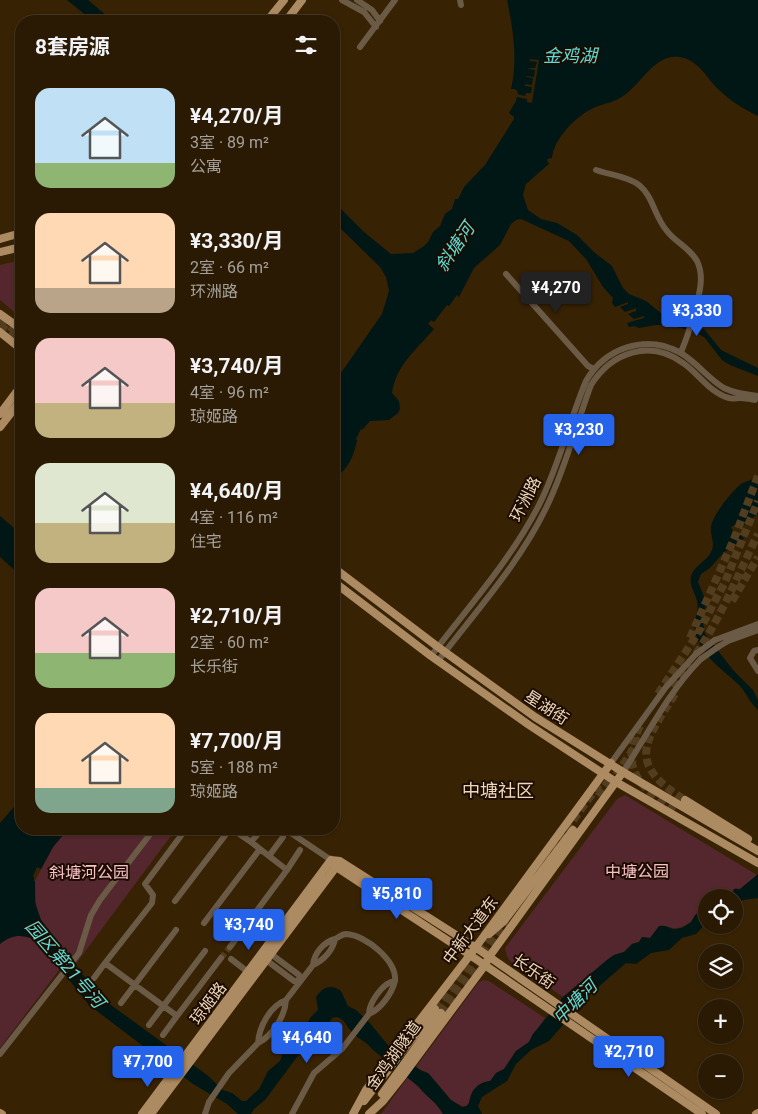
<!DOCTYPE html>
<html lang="zh">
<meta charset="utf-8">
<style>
body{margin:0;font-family:Roboto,"Noto Sans SC",sans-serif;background:#362712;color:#f1f3f6;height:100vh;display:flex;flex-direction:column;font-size:19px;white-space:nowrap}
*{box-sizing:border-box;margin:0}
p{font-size:16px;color:#a5a19a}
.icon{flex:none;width:28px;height:28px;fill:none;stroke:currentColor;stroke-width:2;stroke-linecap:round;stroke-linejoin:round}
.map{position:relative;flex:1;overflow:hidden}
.sheet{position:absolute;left:15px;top:15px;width:325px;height:820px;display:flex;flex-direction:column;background:#2a1a03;border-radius:20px;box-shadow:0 1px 4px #0004,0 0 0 1px #463825}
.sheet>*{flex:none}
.buttons{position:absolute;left:698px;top:889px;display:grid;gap:10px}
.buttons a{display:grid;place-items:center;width:45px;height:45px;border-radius:50%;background:#2a1a03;box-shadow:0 1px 4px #0004,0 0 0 1px #463825;font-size:25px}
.price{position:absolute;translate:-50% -42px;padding:0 11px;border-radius:5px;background:#2563eb;color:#fff;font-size:16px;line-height:32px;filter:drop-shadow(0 1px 2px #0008)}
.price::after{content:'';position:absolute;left:50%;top:30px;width:15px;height:11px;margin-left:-8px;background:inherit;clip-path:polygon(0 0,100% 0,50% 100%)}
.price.current{background:#222;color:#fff}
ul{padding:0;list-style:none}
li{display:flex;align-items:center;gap:15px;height:125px;padding:0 20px}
li span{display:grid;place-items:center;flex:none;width:140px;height:100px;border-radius:15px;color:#555}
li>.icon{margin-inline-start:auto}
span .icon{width:60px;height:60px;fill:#fffc;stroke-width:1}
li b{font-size:21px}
h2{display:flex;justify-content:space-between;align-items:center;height:60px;padding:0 20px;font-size:21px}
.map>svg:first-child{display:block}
.green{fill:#54272e}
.water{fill:#001716}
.pier{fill:#382204}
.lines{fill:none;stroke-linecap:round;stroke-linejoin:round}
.minor-tunnel{stroke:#533d1f;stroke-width:6;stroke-dasharray:6 3;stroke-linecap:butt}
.major-tunnel{stroke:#533d1f;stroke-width:8;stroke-dasharray:8 4;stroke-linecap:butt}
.minor{stroke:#6a5a46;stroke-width:6}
.major{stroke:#ac8a62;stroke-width:8}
.minor-bridge{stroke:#6a5a46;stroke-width:6}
.labels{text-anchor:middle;stroke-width:4;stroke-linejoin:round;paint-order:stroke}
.street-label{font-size:16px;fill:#eed6ba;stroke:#1c0c00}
.park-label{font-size:16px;fill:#f9c0c6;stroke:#1c0c00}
.water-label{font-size:18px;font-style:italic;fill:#5edbd5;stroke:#1c0c00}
.neighbourhood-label{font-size:18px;fill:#eed6ba;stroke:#1c0c00}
</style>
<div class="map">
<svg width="758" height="1114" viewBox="0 0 758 1114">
<rect width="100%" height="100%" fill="#382204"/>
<path class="green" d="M21,260V319L12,310L0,300V265Z
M625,795L757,875L740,889L735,888L730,897L706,898V909L694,916L691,922L684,926L676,929L661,925L650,938L642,937L639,942L632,944L624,952L614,955L607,960L563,997L510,961L507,956L505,948L617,799Z
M68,829H176L75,965L69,957L0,1048V944C13,933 26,934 40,943L50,933L41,920L36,909L35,881L53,847Z
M483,980L489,981L545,1018L539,1028L533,1034L529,1042L516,1051L504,1069L496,1073L491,1081C478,1083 471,1090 470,1103L464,1107L451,1100L430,1075L416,1067L478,983Z
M408,1077L436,1104L443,1114H381Z"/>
<path class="water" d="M67,0H88L113,21H93Z
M507,0H758V116C743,109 729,100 717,88C707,78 700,63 684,58C656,50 643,83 623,96C615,102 607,103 598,106C579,113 554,137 552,158L547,159L548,163H550L526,184L523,195L528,210L541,219L557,223L577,235L595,253L612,266L623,288L629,294L646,301L667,318L682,321L704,329L721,350L758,368V376L730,365L722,360L705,338L696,332L670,325H656L639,328L634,326L629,327L627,323L644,318V316L634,319L628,314L636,311V308L625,312L620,307L628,304V302L615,307L612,303L613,298L603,287L586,259L569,241L521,219L516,220L511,224L500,245L474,268L459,297L457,295L449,306L447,305L434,322L431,320L428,324L434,329C417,349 396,365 392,393L399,401L400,409L398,413L389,420L370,421L362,430L361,429L356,439L357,440C354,456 348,470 334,478V383L382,314L389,291L386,277L380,267L334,222V202L364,232L391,254L413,253L424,246L428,242L433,232L440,226L445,214L452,209L455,199H458L464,187L485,165L514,119V117L509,113L516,101L518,92L515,89H511C518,60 513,28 507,0Z
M758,476V515L753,517L754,520L742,526L740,522L731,527L736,537L741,535L744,539L741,540L743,543L724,552L710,568L701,574L698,582L706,601L703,623L705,634L733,670L753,690L758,700V710C750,703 747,694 740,686C723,669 701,657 695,631C692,621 700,611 697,601C695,592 689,586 691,576C695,564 708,561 712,550C715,542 710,535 711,527C712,516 732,491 741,484C746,481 753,480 758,476Z
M0,516L21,534V576L0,557Z
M21,799V829H68L53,847L41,869L37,867L33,876L34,878V881H35V902L41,920L100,997L207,1075L223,1090L232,1093L242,1101H246L259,1089L268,1071L280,1061L285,1049L293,1044L303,1033L310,1018L318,1010L316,997C322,988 331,983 341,991L348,1006L356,1010L369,1022L387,1044L420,1070L428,1073L451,1100L462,1107L467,1106C470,1102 469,1100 471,1095C474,1086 482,1082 490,1081L496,1073L504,1069L516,1051L529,1042L533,1034L563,997L607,960L614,955L624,952L632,944L639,942L642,937L650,938L659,926H665L673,929L682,928L691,922L696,914L706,909V923L696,934L682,938L669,950L651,953L636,964L626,963L588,996L549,1041L531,1050L516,1064L507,1081L482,1097L478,1106L482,1114H443C437,1102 426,1097 419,1087L373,1050C367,1042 358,1039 351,1031C345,1025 346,1020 337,1017L332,1018L327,1026L318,1032L314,1041L300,1053L265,1100L254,1109L251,1114H238L227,1104L193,1084L89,1005L40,943C26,934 13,933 0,944V823Z
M758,874V898L743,900L734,907V898L730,897L734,889H740Z"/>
<path class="pier" d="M530,59L539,60L532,103L527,102V99L517,97V94L525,96L526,93H531L532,87L525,86V84L532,85L533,78L526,77V76L534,77L535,70L528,69L529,68H535L537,62L530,61Z"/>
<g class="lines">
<path class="minor-tunnel" d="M221,958L230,947"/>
<path class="major-tunnel" d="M0,319L21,335
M0,325L21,341
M732,601L758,557
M690,638L734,539L758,476
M696,654C721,617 738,575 758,534
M674,688L690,664
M658,694L698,633L725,582L758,501
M675,694C644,743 626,763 685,800
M640,726C618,770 642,788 677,813
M616,775L643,735
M598,796L613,775
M517,898L600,783
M435,1009L493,931
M441,1013L508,924"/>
<path class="minor" d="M342,0L364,12L376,27
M357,0L372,10L380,21
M460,0L461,5
M360,47L395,0
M596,170C610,175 627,176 639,185C653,196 655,218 667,231C675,242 690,248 697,261C703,273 701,286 698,299L702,305L700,315L692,319
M506,274L588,366L594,369
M681,353C684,343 690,332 691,321C692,311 685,309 696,299H698
M715,640L758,624
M718,647L728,641L758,630
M758,650L754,651L750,658L758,671
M431,656C469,606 510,561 539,505C559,465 569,422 586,381C605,348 645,334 679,352C696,361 707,378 724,388C734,393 748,395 758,396
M438,661C476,611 520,563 547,506C566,467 576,425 591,385C612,352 650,339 683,363C698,373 710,393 729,398C732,399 736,398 740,398C745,398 750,399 755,400
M611,763L666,687L696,654
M623,772C648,734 669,691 701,659
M186,829L145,884L153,895L152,903L105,963L177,1016L221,958
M232,829L251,842L262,829
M285,829L331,860
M269,856L283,837
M287,870L300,850
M175,901L230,829
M204,923L260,849
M335,939C339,937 342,934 346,934C366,935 397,961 395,981C383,982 369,1003 369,1014C381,1009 392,993 395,981
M230,947L287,870L251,842
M231,959L248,972
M266,960L294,981H300L299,975L271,954
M94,978L105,963
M286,1000C285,1017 272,1036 258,1043C259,1027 270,1006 286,1000L313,965C324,960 333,950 335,939C324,942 314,953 313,965
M121,1003L176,930
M149,1025L205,951
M163,1035L177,1016
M0,1054L79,953L91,915L100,900L154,829
M205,1114L209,1102L229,1073L258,1043
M292,1114L314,1073L342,1049L369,1014"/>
<path class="major" d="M267,21L284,0
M286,21L302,0
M0,239L21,233
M0,252L21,247
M0,314L21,329
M0,332L21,349
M0,414L21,386
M0,427L21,400
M334,568L438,647L535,717L623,772L758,851
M334,582L431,656L529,725L616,782L758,863
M685,800L748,839
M331,860L340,861L475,947L716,1114
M331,860L336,867L470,955L702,1114
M489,934L504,921L573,830
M382,1094L441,1013
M364,1101L435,1009
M0,1113L2,1114
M142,1114L331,860
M151,1114L339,863
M353,1114L366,1090L470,955L611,763
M369,1114L383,1101L402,1077L485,965L489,957L623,772
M756,1114L758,1113"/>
<path class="minor-bridge" d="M696,654L715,640
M701,659L718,647"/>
</g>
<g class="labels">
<g class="street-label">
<text transform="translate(525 499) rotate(-63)" y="6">环洲路</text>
<text transform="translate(547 707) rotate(33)" y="6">星湖街</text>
<text transform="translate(470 930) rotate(-53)" y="6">中新大道东</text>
<text transform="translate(534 971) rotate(35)" y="6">长乐街</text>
<text transform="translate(208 1003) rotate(-53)" y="6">琼姬路</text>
<text transform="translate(393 1055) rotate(-54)" y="6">金鸡湖隧道</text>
</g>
<g class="park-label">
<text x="637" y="877">中塘公园</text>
<text x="89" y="878">斜塘河公园</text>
</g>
<g class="water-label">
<text x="570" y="62">金鸡湖</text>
<text transform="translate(455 247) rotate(-56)" y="6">斜塘河</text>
<text transform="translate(65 964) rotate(49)" y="6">园区第21号河</text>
<text transform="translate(575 1002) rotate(-45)" y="6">中塘河</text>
</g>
<g class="neighbourhood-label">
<text x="498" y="797">中塘社区</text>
</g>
</g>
</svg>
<div class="buttons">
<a><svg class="icon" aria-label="locate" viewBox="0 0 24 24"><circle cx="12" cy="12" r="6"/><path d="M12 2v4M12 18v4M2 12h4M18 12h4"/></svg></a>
<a><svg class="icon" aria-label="layers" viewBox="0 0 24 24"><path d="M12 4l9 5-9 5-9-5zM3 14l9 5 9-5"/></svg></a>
<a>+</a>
<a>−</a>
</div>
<b class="price current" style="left:556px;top:314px">¥4,270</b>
<b class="price" style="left:697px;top:337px">¥3,330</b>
<b class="price" style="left:579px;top:456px">¥3,230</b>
<b class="price" style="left:397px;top:920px">¥5,810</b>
<b class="price" style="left:249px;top:951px">¥3,740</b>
<b class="price" style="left:307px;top:1064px">¥4,640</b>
<b class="price" style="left:629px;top:1078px">¥2,710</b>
<b class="price" style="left:148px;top:1088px">¥7,700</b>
<section class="sheet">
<h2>8套房源<svg class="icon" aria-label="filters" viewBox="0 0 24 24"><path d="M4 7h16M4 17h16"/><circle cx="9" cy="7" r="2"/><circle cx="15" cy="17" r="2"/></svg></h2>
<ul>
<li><span style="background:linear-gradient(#bfe0f5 75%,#8fb573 0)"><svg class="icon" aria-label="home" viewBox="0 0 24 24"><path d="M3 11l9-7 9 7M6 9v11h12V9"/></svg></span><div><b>¥4,270/月</b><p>3室 · 89 m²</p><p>公寓</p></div></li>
<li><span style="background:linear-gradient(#ffd9b3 75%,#b9a48a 0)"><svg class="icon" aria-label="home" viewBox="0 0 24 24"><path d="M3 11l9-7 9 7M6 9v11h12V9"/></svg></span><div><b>¥3,330/月</b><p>2室 · 66 m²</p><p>环洲路</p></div></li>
<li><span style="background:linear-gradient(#f6c9c9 65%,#c2b280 0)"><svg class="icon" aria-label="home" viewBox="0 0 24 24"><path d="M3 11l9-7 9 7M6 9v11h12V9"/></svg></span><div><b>¥3,740/月</b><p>4室 · 96 m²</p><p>琼姬路</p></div></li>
<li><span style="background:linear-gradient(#dfe7d0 60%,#c2b280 0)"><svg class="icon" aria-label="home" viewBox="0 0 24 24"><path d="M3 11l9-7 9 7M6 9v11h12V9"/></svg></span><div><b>¥4,640/月</b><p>4室 · 116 m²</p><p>住宅</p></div></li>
<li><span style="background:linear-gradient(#f6c9c9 65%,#8fb573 0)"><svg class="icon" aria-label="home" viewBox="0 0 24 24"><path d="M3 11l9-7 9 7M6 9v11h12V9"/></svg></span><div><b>¥2,710/月</b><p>2室 · 60 m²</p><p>长乐街</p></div></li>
<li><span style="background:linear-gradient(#ffd9b3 75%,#7fa58c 0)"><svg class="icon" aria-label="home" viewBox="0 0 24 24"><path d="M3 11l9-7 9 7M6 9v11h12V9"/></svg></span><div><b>¥7,700/月</b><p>5室 · 188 m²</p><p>琼姬路</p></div></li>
</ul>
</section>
</div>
